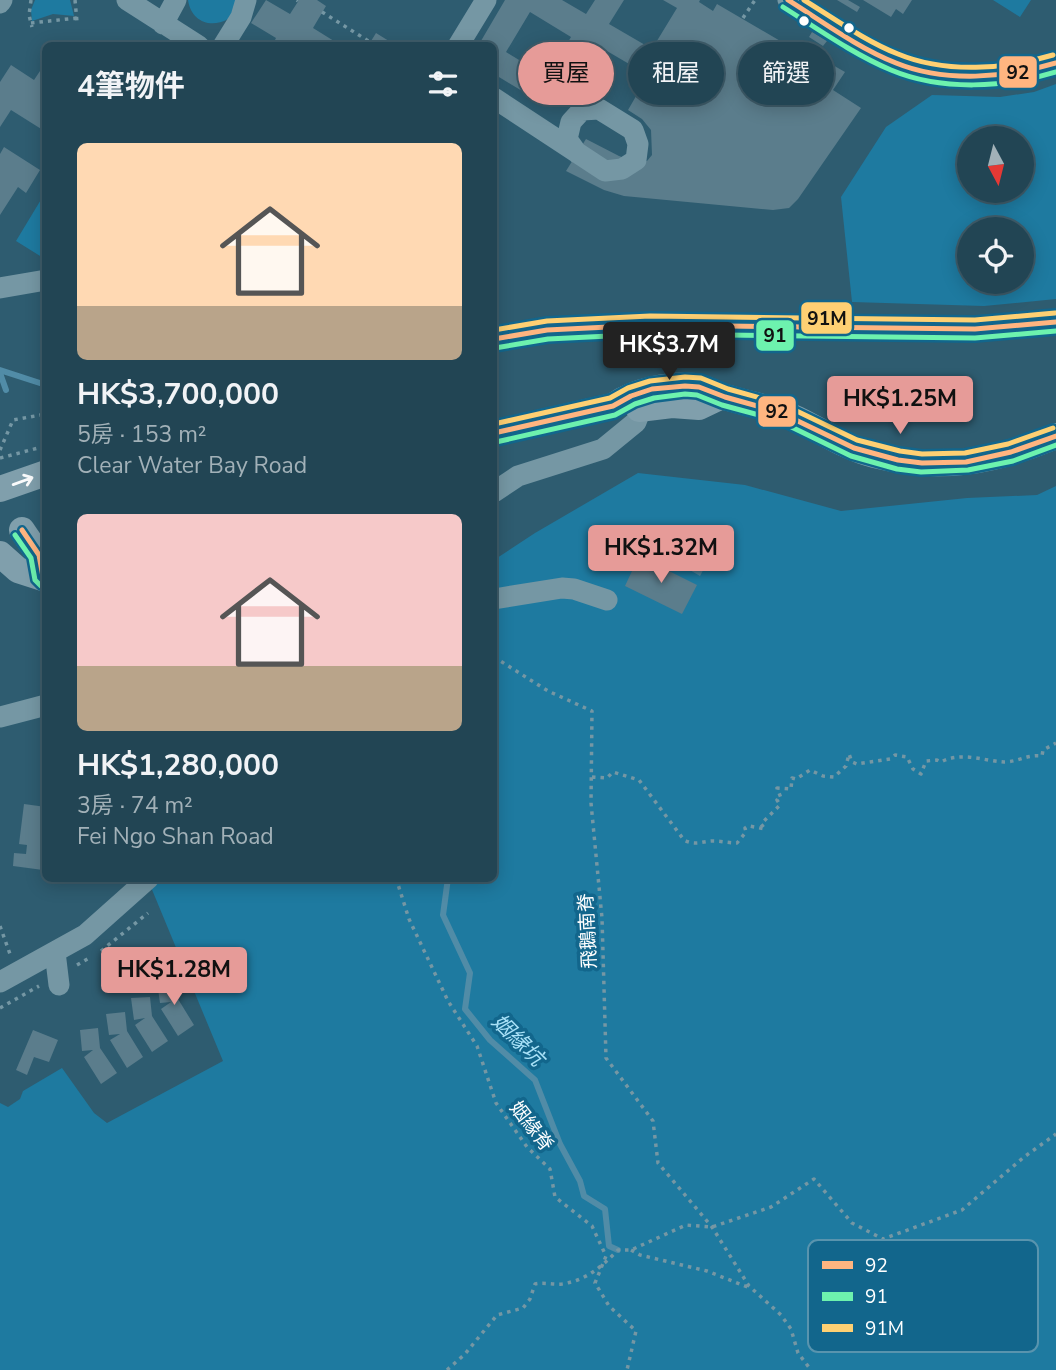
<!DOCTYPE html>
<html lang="zh-TW">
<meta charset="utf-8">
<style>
body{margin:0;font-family:"Nunito Sans","Noto Sans TC",sans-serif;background:#2a4c5a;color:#f1f3f6;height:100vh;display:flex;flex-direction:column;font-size:26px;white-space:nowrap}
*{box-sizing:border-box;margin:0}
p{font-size:23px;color:#a2b1b8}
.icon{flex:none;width:38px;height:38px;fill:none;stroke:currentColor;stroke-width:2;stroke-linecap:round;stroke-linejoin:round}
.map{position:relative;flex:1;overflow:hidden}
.drawer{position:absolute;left:42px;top:42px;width:455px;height:840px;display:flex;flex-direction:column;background:#224554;border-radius:10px;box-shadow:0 4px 18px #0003,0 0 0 2px #3f5d6b}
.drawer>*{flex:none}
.top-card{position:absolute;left:518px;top:42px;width:432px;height:63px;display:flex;gap:14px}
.needle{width:46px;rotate:173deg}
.fabs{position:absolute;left:957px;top:126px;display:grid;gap:14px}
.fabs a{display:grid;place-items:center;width:77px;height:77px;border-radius:50%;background:#224554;box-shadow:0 4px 18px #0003,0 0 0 2px #3f5d6b;font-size:35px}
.price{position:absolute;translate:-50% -60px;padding:0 16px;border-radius:7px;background:#e69b98;color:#111;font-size:23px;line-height:46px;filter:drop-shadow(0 2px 4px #0008)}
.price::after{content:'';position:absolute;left:50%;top:42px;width:21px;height:16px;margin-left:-10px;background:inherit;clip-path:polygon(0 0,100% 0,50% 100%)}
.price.on{background:#222;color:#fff}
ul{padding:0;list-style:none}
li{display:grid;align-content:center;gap:14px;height:371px;padding:0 35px}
li span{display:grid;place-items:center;height:217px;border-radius:10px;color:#555}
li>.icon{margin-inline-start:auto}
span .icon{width:126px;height:126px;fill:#fffc;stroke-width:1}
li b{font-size:30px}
h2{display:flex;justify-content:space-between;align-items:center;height:84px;padding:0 35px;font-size:30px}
.tag{padding:0 24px;border-radius:32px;background:#224554;box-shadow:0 4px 18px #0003,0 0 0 2px #3f5d6b;font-size:24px;line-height:63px}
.tag.on{background:#e69b98;color:#111}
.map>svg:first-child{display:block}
.green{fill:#1e7aa0;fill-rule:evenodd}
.water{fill:#518ca7}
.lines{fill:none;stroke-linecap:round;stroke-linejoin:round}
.stream{stroke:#518ca7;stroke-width:6}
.building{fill:#5b7d8c;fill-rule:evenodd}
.path{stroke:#7597a4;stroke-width:3.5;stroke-dasharray:3.5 5;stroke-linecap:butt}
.minor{stroke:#7597a4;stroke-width:21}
.major{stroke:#809fac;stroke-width:26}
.bus-1-casing{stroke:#12668c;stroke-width:10}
.bus-2-casing{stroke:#12668c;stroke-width:10}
.bus-3-casing{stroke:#12668c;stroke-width:10}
.bus-1{stroke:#ffb580;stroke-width:5}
.bus-2{stroke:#6df2ae;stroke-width:5}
.bus-3{stroke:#fed073;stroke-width:5}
.oneway{stroke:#f9fafb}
.bus-dot{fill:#fff;stroke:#12668c;stroke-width:2.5}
.labels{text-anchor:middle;stroke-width:7;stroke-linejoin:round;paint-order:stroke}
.street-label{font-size:19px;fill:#fff;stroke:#12668c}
.water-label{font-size:21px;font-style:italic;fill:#aae2f8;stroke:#12668c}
.key{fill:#12668c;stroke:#5994ae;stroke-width:2}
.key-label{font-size:19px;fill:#fff}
.line-badge{stroke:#12668c;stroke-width:2.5}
.pale-badge-label{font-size:19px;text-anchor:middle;font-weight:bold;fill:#111}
</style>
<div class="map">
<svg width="1056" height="1370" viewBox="0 0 1056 1370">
<rect width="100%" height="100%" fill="#2e5c70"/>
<path class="green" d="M35,0H70L74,16L53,14L32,21L31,10Z
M188,0H237V6L228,19C210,29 191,21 188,0Z
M993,0H1031L1020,17Z
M1056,84V299L984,306L852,302L841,197L886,127L932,95L1000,97L1034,92ZM970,138H1022V191H970ZM970,229H1022V282H970Z
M45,193V259L16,241Z
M638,473L745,485L841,511L967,498L1037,495L1056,486V1370H0V1103L8,1107L20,1099L23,1091L62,1068L94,1113L107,1123L223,1061L148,880L149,879L494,878V560L535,533Z"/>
<path class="water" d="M684,550L707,563L700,576L676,562Z"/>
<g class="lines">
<path class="stream" d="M0,370L46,385
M0,373L6,390
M448,878L443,915L470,973L465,1009L490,1040L535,1080L560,1144L580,1181L584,1196L605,1209L609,1246L618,1250"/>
</g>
<path class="building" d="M266,0L290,14L299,0H317L326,6L313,28L342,46H272L276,38L251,23Z
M505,0H562L586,14L595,0H624L609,24L652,49L677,8L663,0H700L699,2L713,11L717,4L828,69L831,64L845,72L833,90L861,108L798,199L789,208L773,210L624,196L604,190L566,171L586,139L619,156L638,163L647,161L652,155L651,130L642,119L628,110L639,91L653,99L666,75L658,70L653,78L595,44L561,103L552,97L547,106L494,74V46H478ZM530,12L571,37L547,77L506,52Z
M837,0H848L860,7L857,12Z
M863,0H912L903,14L896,9L891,17Z
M812,32L827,41L823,46L809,37Z
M376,33L397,46H368Z
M46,62V132L11,110L0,127V82L11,65L34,80Z
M4,147L40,170L26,193L18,187L0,215V154Z
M639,556L697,585L682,614L625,586Z
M24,804L46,807L43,870L13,866L14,853L26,854L27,845L19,844Z
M176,980L178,999L194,1025L178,1036L161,1009L171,1002L160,1003L157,982Z
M150,997L152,1016L168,1041L152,1052L135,1025L145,1018L134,1020L131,998Z
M125,1012L127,1031L143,1057L127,1068L110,1040L120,1034L109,1035L106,1014Z
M98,1028L100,1048L117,1073L101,1084L84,1057L93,1050L82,1051L80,1030Z
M33,1030L58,1040L49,1062L34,1057L27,1075L16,1070Z"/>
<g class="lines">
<path class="path" d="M31,0L29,15L32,27
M75,0L77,22
M297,0L298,1
M322,12L370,42
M743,18L755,0
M31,23L77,18
M0,450L13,420L46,414
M0,458L46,446
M494,657L548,691L592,711L591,803L602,918L606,1058L653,1121L658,1163L712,1227L749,1286L781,1315L791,1329L798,1353L811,1370
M592,777L607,778L613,772L639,780L684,840C695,846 703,841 713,841C721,841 729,843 737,843L746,832L745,828L749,826L765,829L761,824L780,805L777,800L781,798L777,788L791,789L792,778L796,779L810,770L823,776L834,777L846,766L849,754L852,762L857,764L890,759L895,755L907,757L913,769L921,774L926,761L937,760L941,762C961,751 984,761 1004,762C1018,762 1028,754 1042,756L1043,750L1056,743
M396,878L409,919L448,1001L477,1046L496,1103L527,1147L550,1169L555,1197L592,1226L606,1256L595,1283L609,1306L636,1331L627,1370
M0,926L10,954
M101,951L148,913
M77,965L91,957
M0,1008L39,986
M631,1250L640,1255L707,1271L750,1288
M447,1370L465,1354L497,1315L523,1308L530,1299L535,1284C545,1282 553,1285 562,1284C587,1280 601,1267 618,1250H631L686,1225L712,1227L771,1207L814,1179L852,1223L883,1239L962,1210L1024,1157L1056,1134"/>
<path class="minor" d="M127,0L199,46
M788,0C823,22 858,46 896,63C938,80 1014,79 1056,63
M0,3L2,0
M163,24L176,0
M223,46L241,17L246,0
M458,46L486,0
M494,98L605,171L622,169L636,160L638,144L633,130L599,109L582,110L571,122L567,139L577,153
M0,288L46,280
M494,492L518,476L603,449L636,422L641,409L643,394
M494,599L562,588L574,589L607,600
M0,717L46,705
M55,952L59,985
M0,982L85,935L149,878"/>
<path class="major" d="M494,339L547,330L650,325L975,329L1056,322
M639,409L672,405L699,407L722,396
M494,433L613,406C635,390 669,384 695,386C705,387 715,394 725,397C749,404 774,408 797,419C822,431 846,448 874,455C940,472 994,462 1056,436
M0,489L46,473
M22,530L39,555L43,577
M0,554L18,570L46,579"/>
<g class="bus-1-casing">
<path id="bus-1" d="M788,0C823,22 858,48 896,63C945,83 1006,78 1056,63
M494,339L547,330L650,325L975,329L1056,322
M494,433L613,406L631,396L652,389L685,386L699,387L725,397L779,412L854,448L898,460L922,463L966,462L1011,452L1056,436
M22,530L39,555L43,577L46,579"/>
</g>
<g class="bus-2-casing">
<path id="bus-2" d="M783,7C818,29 853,54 891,70C941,91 1005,88 1056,72
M495,348L548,339L650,334L975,338L1056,331
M496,442L615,415L635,404L654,398L685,394L697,395L722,405L777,420L851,456L897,469L921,472L968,470L1013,461L1056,445
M15,535L31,558L35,580L41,586"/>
</g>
<g class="bus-3-casing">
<path id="bus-3" d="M804,0C835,19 865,41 898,54C946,74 1006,69 1053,55
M494,330L547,321L650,316L975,320L1055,313
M494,424L610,398L628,388L650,381L685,377L701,378L728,389L782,404L857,440L900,451L922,454L965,453L1008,444L1053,428"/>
</g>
<use href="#bus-1" class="bus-1"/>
<use href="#bus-2" class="bus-2"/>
<use href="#bus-3" class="bus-3"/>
</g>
<defs><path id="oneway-shaft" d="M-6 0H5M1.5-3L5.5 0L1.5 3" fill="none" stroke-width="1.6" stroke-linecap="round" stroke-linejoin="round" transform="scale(1.75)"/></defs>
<use class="oneway" href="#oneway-shaft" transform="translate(23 481) rotate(-20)"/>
<g class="bus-dot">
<circle cx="804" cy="21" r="6"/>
<circle cx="849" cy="28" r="6"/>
</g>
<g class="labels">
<g class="street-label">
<text transform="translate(587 931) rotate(-93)" y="7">飛鵝南脊</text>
<text transform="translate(532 1126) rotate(52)" y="7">姻緣脊</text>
</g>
<g class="water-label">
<text transform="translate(518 1040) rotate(45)" y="7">姻緣坑</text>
</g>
</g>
<rect x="808" y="1240" width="230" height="112" rx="10" class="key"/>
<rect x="822" y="1261" width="31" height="8" fill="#ffb580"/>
<rect x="822" y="1292" width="31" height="9" fill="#6df2ae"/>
<rect x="822" y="1324" width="31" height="8" fill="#fed073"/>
<g class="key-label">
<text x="865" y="1272">92</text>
<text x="865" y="1303">91</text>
<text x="865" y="1335">91M</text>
</g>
<g class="line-badge">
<rect x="998" y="55" width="40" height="34" rx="7" fill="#ffb580"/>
<rect x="800" y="301" width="53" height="34" rx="7" fill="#fed073"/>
<rect x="755" y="319" width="40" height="33" rx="7" fill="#6df2ae"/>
<rect x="757" y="395" width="40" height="33" rx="7" fill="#ffb580"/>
</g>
<g class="pale-badge-label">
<text x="1018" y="79">92</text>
<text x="827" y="325">91M</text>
<text x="775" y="342">91</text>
<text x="777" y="418">92</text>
</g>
</svg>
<div class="fabs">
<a><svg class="needle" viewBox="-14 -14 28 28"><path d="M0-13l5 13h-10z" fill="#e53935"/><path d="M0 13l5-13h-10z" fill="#a2b1b8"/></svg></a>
<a><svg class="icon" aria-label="locate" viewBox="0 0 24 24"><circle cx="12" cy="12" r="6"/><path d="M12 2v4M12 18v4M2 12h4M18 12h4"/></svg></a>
</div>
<b class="price on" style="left:669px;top:382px">HK$3.7M</b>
<b class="price" style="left:900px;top:436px">HK$1.25M</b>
<b class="price" style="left:661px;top:585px">HK$1.32M</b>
<b class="price" style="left:174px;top:1007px">HK$1.28M</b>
<div class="top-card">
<a class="tag on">買屋</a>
<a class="tag">租屋</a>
<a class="tag">篩選</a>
</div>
<section class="drawer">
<h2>4筆物件<svg class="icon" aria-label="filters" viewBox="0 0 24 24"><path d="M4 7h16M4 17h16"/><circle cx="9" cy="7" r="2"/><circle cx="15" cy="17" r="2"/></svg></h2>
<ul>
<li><span style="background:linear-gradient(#ffd9b3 75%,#b9a48a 0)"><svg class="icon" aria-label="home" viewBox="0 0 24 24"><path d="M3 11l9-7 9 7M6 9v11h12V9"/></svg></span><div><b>HK$3,700,000</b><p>5房 · 153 m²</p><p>Clear Water Bay Road</p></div></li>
<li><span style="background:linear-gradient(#f6c9c9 70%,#b9a48a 0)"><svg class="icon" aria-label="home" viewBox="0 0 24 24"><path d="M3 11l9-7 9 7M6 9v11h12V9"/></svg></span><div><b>HK$1,280,000</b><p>3房 · 74 m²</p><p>Fei Ngo Shan Road</p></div></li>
</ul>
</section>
</div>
